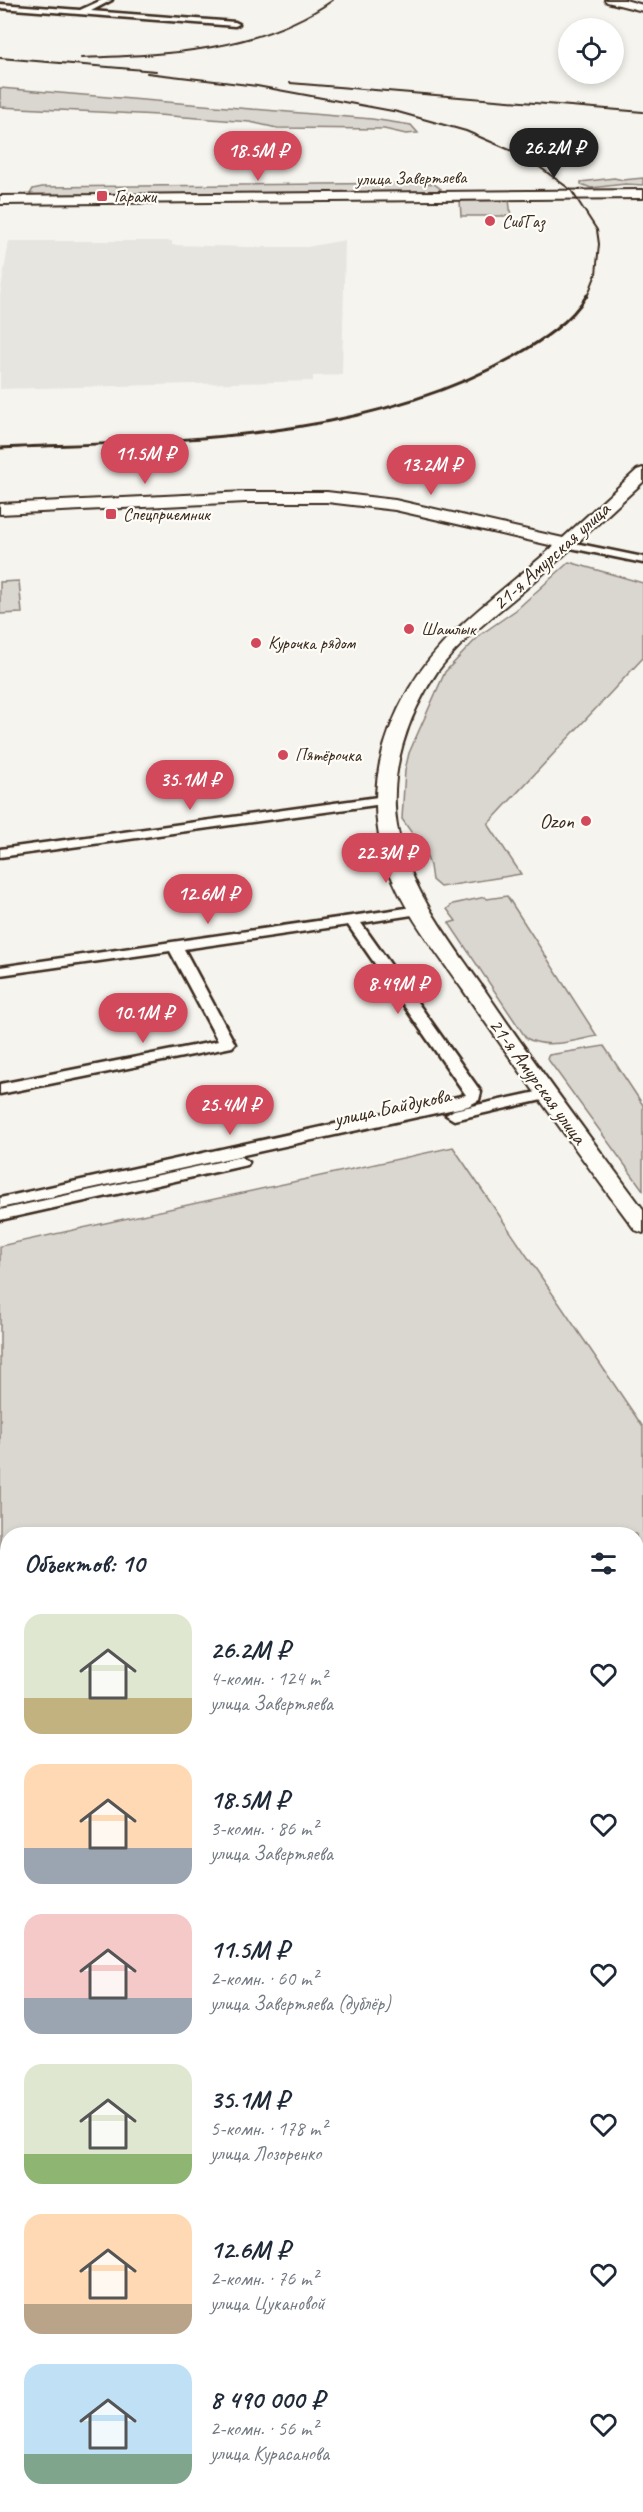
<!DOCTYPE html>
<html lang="ru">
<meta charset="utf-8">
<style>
body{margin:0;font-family:Caveat,sans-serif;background:#f2f2f3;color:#1f2937;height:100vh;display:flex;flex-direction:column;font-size:22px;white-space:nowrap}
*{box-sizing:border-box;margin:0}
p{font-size:20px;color:#747a83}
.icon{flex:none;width:33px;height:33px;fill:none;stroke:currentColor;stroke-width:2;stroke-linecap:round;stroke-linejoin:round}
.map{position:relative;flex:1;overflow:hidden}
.sheet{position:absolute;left:0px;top:1527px;width:644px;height:986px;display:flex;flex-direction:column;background:#fff;border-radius:24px 24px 0 0;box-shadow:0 3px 9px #0003}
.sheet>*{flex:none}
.buttons{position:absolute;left:558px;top:18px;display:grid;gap:12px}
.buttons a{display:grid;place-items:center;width:66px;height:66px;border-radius:50%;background:#fff;box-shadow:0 3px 9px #0003;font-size:30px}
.price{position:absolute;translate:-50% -51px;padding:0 14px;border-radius:21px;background:#d1495b;color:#fff;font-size:20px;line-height:39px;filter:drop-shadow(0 2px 3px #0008)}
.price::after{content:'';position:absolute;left:50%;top:36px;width:18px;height:14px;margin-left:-9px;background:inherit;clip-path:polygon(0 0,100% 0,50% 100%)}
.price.active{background:#222;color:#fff}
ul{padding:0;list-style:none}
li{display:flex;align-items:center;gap:18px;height:150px;padding:0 24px}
li span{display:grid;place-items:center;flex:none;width:168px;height:120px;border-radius:18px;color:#555}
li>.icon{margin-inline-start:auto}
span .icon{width:72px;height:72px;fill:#fffc;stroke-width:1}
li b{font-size:26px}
h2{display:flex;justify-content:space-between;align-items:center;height:72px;padding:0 24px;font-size:26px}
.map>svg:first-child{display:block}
.built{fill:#e7e5df}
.green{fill:#dad6d0;stroke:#8a8077;stroke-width:1.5;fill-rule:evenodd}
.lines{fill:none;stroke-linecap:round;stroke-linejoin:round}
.street-casing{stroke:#3b2a1e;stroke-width:5}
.secondary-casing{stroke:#3b2a1e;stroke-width:4}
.street{fill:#fdfcf7;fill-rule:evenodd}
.secondary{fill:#fdfcf7;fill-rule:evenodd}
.rail-far1{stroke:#3b2a1e;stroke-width:2}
.rail{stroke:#3b2a1e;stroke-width:3}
.poi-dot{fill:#d1495b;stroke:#fdfcf7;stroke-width:2}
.labels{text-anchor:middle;stroke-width:4.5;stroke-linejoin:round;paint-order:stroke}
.far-street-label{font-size:18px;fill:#3b2a1e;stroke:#fdfcf7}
.far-poi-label{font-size:18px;fill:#3b2a1e;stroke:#fdfcf7;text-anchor:start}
.street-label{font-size:21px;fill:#3b2a1e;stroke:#fdfcf7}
.poi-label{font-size:21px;fill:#3b2a1e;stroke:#fdfcf7;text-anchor:end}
</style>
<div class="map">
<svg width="643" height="2512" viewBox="0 0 643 2512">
<rect width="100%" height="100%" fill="#f5f4ee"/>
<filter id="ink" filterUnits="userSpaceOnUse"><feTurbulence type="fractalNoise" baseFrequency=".0167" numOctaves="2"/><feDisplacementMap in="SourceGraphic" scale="12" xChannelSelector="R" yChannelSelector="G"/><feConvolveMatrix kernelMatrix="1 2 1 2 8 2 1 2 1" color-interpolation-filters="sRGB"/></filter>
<g filter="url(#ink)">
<path class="built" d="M345,240L342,375L313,376V381L0,389V295L9,241H172V245L248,247H307Z"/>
<path class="green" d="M0,88L372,119L411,125L418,133L406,134L384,129L277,128L250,122L158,115L0,107Z
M614,178L623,180L643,178V185L625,184L591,188L581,184V182Z
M423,183L434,184L441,189L436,192L38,198L30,194L33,189L42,187Z
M460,200H509L511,216H461Z
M569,562L643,583V658L488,824L521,874L440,887L432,880L430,866L422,842H418L402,819L405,770L409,753L445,672L480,635L516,610Z
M19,581L22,613L0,614V582Z
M507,896L597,1036C575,1040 547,1050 526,1038L449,923L456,921L447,909L453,904L485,897L487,899Z
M604,1046L643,1105V1190L547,1058L549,1055Z
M453,1147L643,1427V2512H0V1246ZM8,1534H636V2505H8Z"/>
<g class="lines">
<g class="street-casing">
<path id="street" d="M102,0H112L91,11L235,22L239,24L235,26L0,8V4L80,10Z
M565,541L643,557V563L561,546V542Z
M385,796L390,797L392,800L390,803L0,857V849Z
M420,906L427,910L425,913L361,923L481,1092L479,1100L468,1106L0,1208V1198L466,1095L348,925L184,949L235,1044L232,1047L0,1094V1084L218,1041L170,951L0,975V967Z
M546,1090L554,1095L551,1098L454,1120L446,1115L454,1110Z
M241,1157L249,1162L247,1165L0,1220V1210Z"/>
</g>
<g class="secondary-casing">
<path id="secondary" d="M605,0H625L643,5V11L607,2Z
M643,190V198L0,204V196Z
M643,468V482C605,517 568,552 529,586C498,613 462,638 437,672C407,716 388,773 397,826C409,890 450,940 486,992C536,1066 590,1137 643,1209V1233L635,1230C576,1151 519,1071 463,990C432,946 394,900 381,845C368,791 381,737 409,689C443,630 504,591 554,546L395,510L327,502H246L0,514V504L246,492H327L395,500L563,538L637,470Z"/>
</g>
<use href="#street" class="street"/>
<use href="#secondary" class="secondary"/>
<path class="rail-far1" d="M0,58L156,71
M81,58C167,55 261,51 333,0
M147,73L257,86L398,112L466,131L526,157L571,190L597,230L599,244L596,274L587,297
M290,83L643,112"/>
<path class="rail" d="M0,448C172,440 360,443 515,356C541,341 571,322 587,295"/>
</g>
</g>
<g class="poi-dot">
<rect x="96" y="190" width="12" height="12" rx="3"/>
<circle cx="490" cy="221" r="6"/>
<rect x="105" y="508" width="12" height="12" rx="3"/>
<circle cx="409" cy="629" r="6"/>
<circle cx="256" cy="643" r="6"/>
<circle cx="283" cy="755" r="6"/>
<circle cx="586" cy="821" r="6"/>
</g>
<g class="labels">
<g class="far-street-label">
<text transform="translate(411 178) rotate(-1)" y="6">улица Завертяева</text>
</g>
<g class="far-poi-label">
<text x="114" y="202">Гаражи</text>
<text x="502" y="227">СибГаз</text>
<text x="123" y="520">Спецприемник</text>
<text x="421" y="635">Шашлык</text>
<text x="268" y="649">Курочка рядом</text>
<text x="295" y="761">Пятёрочка</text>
</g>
<g class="street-label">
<text transform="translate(551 556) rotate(-42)" y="7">21-я Амурская улица</text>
<text transform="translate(538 1081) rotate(54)" y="7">21-я Амурская улица</text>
<text transform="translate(392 1107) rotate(-12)" y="7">улица Байдукова</text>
</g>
<g class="poi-label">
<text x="574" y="828">Ozon</text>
</g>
</g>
</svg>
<div class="buttons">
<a><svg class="icon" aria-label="locate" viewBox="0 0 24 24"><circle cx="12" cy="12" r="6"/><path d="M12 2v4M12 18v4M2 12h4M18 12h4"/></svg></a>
</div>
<b class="price active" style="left:554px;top:179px">26.2M ₽</b>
<b class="price" style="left:258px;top:182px">18.5M ₽</b>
<b class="price" style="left:145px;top:485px">11.5M ₽</b>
<b class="price" style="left:431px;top:496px">13.2M ₽</b>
<b class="price" style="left:190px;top:811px">35.1M ₽</b>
<b class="price" style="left:386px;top:884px">22.3M ₽</b>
<b class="price" style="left:208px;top:925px">12.6M ₽</b>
<b class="price" style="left:398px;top:1015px">8.49M ₽</b>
<b class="price" style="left:143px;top:1044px">10.1M ₽</b>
<b class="price" style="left:230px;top:1136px">25.4M ₽</b>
<section class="sheet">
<h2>Объектов: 10<svg class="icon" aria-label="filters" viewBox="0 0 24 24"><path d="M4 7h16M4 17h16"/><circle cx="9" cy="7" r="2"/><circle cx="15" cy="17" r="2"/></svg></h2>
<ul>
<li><span style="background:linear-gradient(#dfe7d0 70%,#c2b280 0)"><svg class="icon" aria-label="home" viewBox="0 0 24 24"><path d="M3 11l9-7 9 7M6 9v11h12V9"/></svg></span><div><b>26.2M ₽</b><p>4-комн. · 124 m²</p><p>улица Завертяева</p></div><svg class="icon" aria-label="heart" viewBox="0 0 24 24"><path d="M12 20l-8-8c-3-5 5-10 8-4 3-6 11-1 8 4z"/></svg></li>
<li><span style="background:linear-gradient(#ffd9b3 70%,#9aa5b1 0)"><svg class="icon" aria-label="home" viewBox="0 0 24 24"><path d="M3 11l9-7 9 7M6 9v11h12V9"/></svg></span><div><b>18.5M ₽</b><p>3-комн. · 86 m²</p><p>улица Завертяева</p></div><svg class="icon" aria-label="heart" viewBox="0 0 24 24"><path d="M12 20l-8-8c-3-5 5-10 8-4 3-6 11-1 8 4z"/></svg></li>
<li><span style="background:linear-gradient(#f6c9c9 70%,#9aa5b1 0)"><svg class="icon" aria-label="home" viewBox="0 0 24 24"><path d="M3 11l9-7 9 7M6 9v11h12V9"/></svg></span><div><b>11.5M ₽</b><p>2-комн. · 60 m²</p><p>улица Завертяева (дублёр)</p></div><svg class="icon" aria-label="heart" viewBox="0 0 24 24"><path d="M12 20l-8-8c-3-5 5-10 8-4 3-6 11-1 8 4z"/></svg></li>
<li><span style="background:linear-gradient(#dfe7d0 75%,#8fb573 0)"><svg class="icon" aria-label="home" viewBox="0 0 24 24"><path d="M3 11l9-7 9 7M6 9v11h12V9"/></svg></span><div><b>35.1M ₽</b><p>5-комн. · 178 m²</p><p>улица Лозоренко</p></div><svg class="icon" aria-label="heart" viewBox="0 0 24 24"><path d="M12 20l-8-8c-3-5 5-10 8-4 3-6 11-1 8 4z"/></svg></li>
<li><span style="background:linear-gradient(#ffd9b3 75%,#b9a48a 0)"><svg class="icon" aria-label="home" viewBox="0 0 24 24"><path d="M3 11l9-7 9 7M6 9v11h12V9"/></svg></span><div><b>12.6M ₽</b><p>2-комн. · 76 m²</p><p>улица Цукановой</p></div><svg class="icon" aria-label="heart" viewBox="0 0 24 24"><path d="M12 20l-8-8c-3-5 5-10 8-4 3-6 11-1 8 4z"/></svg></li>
<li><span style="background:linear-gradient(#bfe0f5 75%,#7fa58c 0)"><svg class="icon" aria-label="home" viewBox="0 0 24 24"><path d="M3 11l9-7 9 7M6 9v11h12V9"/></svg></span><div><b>8 490 000 ₽</b><p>2-комн. · 56 m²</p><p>улица Курасанова</p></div><svg class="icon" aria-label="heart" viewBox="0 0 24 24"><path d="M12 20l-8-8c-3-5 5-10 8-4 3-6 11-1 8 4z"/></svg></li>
</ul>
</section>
</div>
